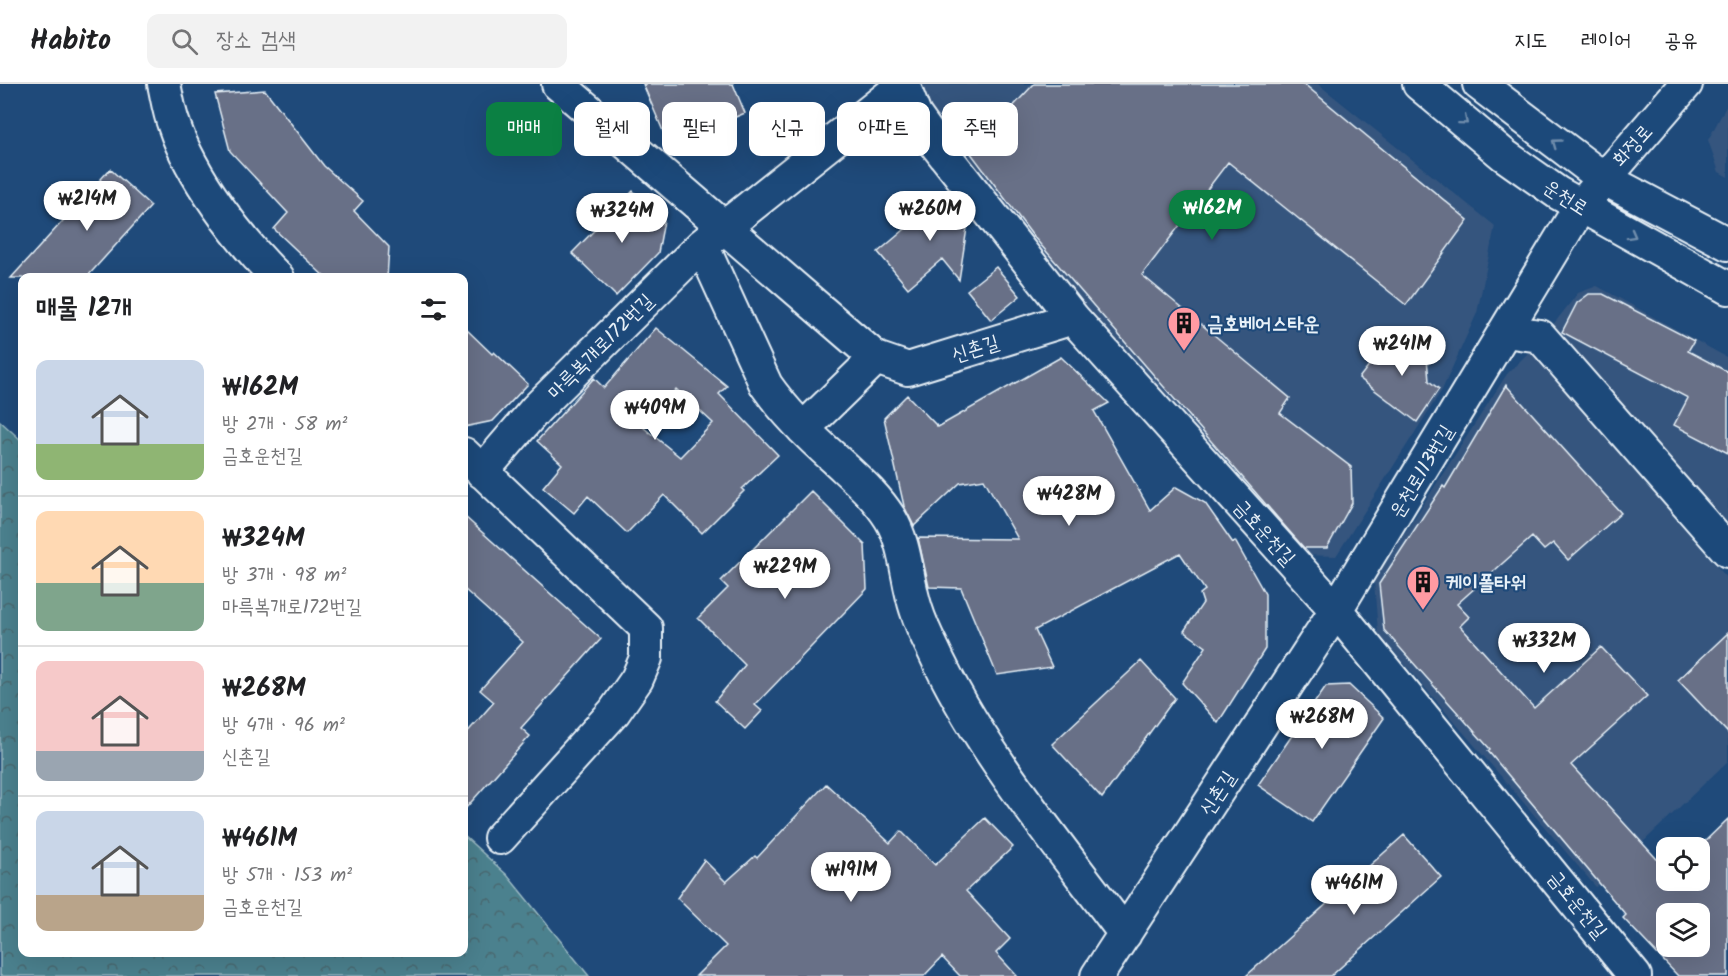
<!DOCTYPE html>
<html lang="ko">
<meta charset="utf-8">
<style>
body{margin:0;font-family:Kalam,"Poor Story",sans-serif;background:#f2f2f2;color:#202124;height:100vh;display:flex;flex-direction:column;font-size:22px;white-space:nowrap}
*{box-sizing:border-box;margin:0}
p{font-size:20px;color:#757577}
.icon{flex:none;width:33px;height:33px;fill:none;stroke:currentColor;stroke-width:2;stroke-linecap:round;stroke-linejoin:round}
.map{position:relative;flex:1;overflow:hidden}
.sheet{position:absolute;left:18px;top:189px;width:450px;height:684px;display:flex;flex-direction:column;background:#fff;border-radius:12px;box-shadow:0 6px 24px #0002}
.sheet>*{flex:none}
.banner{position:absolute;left:486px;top:18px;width:570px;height:54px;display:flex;gap:12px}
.controls{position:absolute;left:1656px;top:753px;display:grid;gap:12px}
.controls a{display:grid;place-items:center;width:54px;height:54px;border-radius:12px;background:#fff;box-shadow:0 6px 24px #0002;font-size:30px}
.price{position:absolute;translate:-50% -51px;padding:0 14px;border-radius:21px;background:#fff;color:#222;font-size:20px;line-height:39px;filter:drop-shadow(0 2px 3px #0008)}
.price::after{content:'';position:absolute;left:50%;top:36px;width:18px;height:14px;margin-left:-9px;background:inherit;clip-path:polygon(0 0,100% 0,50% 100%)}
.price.selected{background:#0b8043;color:#fff}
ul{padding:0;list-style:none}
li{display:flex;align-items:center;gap:18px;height:150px;padding:0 18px}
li+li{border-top:2px solid #e0e0e0}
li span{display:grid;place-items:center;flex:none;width:168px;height:120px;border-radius:12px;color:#555}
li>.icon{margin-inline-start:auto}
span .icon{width:72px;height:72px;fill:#fffc;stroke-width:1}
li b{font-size:26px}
h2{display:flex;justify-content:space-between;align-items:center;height:72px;padding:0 18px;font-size:26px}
.pill{padding:0 21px;border-radius:12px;background:#fff;box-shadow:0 6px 24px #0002;font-size:21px;line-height:54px}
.pill.selected{background:#0b8043;color:#fff}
header{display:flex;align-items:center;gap:36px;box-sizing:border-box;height:84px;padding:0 30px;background:#fff;border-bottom:2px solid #e0e0e0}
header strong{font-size:28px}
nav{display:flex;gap:33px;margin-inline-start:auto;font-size:21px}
.search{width:420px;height:54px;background:#f2f2f2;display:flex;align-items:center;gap:15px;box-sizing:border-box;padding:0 21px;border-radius:12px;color:#757577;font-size:22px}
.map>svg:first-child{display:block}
.built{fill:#35557e}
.forest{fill:url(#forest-crowns);stroke:#9ab9c3;stroke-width:1.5}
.building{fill:#677087;stroke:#e8f1f8;stroke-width:1.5;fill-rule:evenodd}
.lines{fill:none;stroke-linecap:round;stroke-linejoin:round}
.minor-casing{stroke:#e8f1f8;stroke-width:36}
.minor{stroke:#1f4a7a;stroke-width:32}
.oneway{stroke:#6f8dac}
.labels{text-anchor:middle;stroke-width:4.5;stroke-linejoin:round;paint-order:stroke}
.street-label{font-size:20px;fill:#e8f1f8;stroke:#1f4a7a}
.poi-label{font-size:20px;font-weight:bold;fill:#e8f1f8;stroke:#1f4a7a;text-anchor:start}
</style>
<header>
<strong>Habito</strong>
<div class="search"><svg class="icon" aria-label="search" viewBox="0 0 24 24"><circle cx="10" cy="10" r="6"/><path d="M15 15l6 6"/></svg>장소 검색</div>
<nav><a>지도</a><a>레이어</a><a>공유</a></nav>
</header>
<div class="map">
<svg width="1728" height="892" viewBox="0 0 1728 892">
<defs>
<pattern id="forest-crowns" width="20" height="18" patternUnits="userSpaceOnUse" patternTransform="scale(1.5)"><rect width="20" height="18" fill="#4c818e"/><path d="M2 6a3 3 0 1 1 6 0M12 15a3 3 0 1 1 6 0" fill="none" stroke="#49676f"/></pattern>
</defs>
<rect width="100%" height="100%" fill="#1f4a7a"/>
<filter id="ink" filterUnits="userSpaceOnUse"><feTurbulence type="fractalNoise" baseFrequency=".0167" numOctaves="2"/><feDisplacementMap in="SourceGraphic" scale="12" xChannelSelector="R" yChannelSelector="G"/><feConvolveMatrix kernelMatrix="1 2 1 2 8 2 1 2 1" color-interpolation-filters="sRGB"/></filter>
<g filter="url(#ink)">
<path class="built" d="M921,0H1318L1495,142L1477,229L1442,306L1336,472L1302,471L1026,156L930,23Z
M1728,19V93L1719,88L1708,56Z
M1597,202L1728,274V449L1552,242L1578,209Z
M1530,267L1728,495V677L1596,803L1378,549L1374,497L1507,290Z"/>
<path class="forest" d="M0,337L22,357V868H464V752L507,791L589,892H0Z"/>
<path class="building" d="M643,0H733L745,29L669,61Z
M1034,0H1304L1468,136L1406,221L1228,78L1142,191L1290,314L1280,329L1351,383L1352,419L1327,464H1304L1289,447L1033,152L970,68Z
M265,6L324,82L363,117L354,127L389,163L387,194H326L274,145L288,129L230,67L215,10Z
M110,85L151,122L86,194H11Z
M633,107L664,137L658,169L616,212L572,169Z
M950,107L969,131L959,196L942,175L908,204L878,168Z
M996,183L1020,212L991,236L967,206Z
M1589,210H1603L1694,257L1688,267L1728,288V369L1674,341L1688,314L1562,248L1577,219Z
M464,243L492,270L494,268L528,300L493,337L464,343Z
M656,244L727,302L719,310L778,371L742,405L744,407L702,449L664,411L627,449L588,412L574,429L543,403L562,380L537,357L594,294L604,304ZM676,305L713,339L680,373L644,344Z
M1394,249L1427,274L1429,297L1439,305L1417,338L1359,294Z
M1061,273L1109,319L1094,327L1150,426L1176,403L1205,419L1233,459L1235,457L1265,510V565L1218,639L1182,599L1206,563L1184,547L1203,519L1200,510L1205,506L1180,469L1035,546L1052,583L997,591L961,504L929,503L918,454L1018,455L984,395L960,399L914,442L904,422L884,334L907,311L938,343Z
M1506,301L1621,429L1568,476L1553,459L1544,466L1532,453L1457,520L1469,533L1460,542L1534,624L1601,563L1647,612L1571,681L1666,785V796H1700L1698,764L1728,735V892H1678L1623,834L1626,831L1488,667L1490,665L1384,546L1379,500L1443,402L1445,404ZM1666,830H1700V862H1666Z
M811,407L865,461L867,505L755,621L762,627L745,645L715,617L745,581L698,534L728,504L721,497Z
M464,432L601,555L521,644L530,652L464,726V652L494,618L480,606L523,558L464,505Z
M1728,549V649L1678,596Z
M1141,577L1175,614L1102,714L1052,660Z
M1349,601L1384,634L1312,738L1258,701L1326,602Z
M826,700L890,759L901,747L935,781L985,734L1013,763L966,807L1010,855L996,869L1017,892H960L942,873L924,892H696L726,862L677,814L704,776L726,798L755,772L757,774Z
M1404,751L1441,793L1331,892H1246Z"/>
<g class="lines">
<g class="minor-casing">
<path id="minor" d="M164,0C167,13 169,28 174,41C191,92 239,156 278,194
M558,0L876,274L908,285L1073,234
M903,0L915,31L935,59L1073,234L1336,526L1635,892
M1419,0L1504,71L1558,109L1728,204
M1479,0L1603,94L1728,160
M702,161L766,301C785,328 809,352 834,374C854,393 875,410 890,434C907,462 906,495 916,525C920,538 926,551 932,563C980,668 1057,758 1125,850
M1506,247L1540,252L1728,467
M803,345L876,274
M464,370L646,544V574L637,595L614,628L500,754
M482,388L536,325L702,161L903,1
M1097,892L1336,526L1580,123L1686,0"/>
</g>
<use href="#minor" class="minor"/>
</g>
<defs><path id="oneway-chevron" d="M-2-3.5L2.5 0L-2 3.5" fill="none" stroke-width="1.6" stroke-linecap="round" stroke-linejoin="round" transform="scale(1.5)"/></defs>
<g class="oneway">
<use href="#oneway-chevron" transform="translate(1464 37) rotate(40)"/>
<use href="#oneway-chevron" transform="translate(1556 59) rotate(-144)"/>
<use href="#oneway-chevron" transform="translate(1632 151) rotate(29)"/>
</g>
</g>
<defs>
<g id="building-pin" transform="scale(1.725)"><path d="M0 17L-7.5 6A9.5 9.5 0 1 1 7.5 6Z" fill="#ff9aa2" stroke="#1f4a7a"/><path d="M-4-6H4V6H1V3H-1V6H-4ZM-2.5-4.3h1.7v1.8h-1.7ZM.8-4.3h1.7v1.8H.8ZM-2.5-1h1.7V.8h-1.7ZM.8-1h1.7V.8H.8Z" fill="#111"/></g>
</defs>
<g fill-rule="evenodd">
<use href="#building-pin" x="1184" y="239"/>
<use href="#building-pin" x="1423" y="498"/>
</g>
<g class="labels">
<g class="street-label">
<text transform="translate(1632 61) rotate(-48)" y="7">화정로</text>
<text transform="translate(1566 113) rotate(33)" y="7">운천로</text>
<text transform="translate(600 262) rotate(-45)" y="7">마륵복개로172번길</text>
<text transform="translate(975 264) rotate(-17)" y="7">신촌길</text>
<text transform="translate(1421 387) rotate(-59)" y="7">운천로113번길</text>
<text transform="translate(1265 448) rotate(48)" y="7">금호운천길</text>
<text transform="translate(1217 709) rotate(-57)" y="7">신촌길</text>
<text transform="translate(1578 820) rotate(51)" y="7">금호운천길</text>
</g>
<g class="poi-label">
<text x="1207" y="246">금호베어스타운</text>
<text x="1446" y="505">케이폴타워</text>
</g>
</g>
</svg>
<div class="controls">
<a><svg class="icon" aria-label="locate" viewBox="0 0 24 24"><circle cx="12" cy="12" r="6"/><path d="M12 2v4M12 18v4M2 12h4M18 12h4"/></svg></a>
<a><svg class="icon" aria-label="layers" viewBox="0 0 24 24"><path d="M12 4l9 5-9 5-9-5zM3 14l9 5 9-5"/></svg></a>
</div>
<b class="price" style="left:87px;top:148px">₩214M</b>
<b class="price selected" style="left:1212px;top:157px">₩162M</b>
<b class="price" style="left:930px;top:158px">₩260M</b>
<b class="price" style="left:622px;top:160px">₩324M</b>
<b class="price" style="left:1402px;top:293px">₩241M</b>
<b class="price" style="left:655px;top:357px">₩409M</b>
<b class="price" style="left:1069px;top:443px">₩428M</b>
<b class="price" style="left:785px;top:516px">₩229M</b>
<b class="price" style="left:1544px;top:590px">₩332M</b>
<b class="price" style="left:1322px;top:666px">₩268M</b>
<b class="price" style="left:851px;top:819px">₩191M</b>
<b class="price" style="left:1354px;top:832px">₩461M</b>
<div class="banner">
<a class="pill selected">매매</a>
<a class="pill">월세</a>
<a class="pill">필터</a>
<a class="pill">신규</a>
<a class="pill">아파트</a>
<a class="pill">주택</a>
</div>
<section class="sheet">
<h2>매물 12개<svg class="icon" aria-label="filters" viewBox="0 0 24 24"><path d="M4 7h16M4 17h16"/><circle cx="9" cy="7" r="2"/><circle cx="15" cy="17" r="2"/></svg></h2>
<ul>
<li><span style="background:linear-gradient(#c9d6e8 70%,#8fb573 0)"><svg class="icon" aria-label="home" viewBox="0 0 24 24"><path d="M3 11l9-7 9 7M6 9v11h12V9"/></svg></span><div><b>₩162M</b><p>방 2개 · 58 m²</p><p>금호운천길</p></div></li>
<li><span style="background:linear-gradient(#ffd9b3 60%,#7fa58c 0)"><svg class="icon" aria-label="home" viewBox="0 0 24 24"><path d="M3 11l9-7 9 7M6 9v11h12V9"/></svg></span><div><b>₩324M</b><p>방 3개 · 98 m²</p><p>마륵복개로172번길</p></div></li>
<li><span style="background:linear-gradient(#f6c9c9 75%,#9aa5b1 0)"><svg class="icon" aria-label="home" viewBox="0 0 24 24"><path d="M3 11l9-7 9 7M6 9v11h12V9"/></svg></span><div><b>₩268M</b><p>방 4개 · 96 m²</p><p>신촌길</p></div></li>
<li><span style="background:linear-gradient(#c9d6e8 70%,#b9a48a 0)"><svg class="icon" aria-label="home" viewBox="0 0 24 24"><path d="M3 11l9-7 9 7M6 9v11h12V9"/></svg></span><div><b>₩461M</b><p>방 5개 · 153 m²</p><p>금호운천길</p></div></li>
</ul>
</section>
</div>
